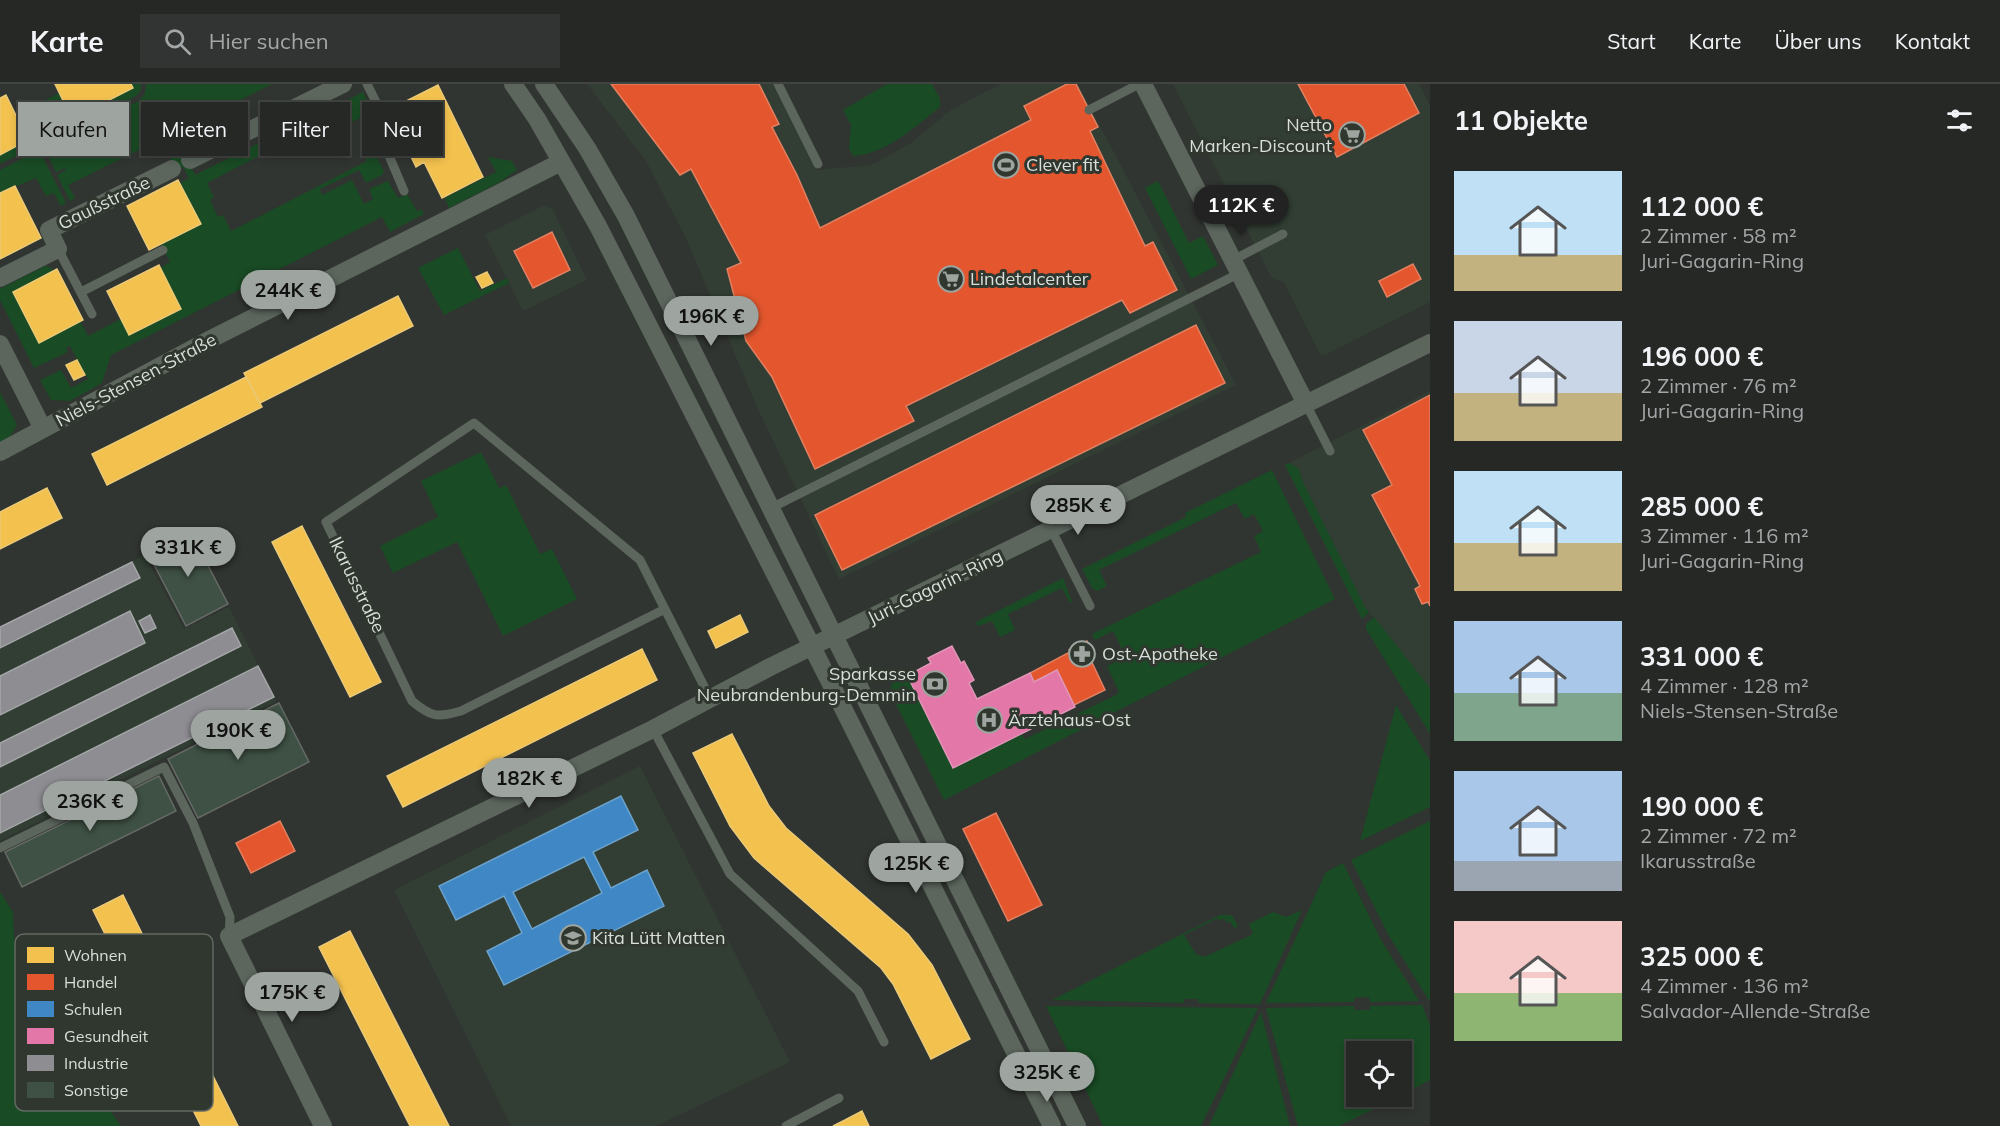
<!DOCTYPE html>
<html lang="de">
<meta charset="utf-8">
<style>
body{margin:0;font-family:Mulish,sans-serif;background:#313432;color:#f1f3f6;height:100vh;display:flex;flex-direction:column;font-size:22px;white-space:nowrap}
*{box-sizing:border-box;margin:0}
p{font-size:20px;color:#a3a6a7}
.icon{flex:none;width:33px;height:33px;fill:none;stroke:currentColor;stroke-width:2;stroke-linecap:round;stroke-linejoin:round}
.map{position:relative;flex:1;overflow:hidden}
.panel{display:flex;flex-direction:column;background:#252825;width:570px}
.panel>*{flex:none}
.top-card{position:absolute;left:18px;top:18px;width:570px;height:54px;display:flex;gap:12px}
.controls{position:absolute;left:1346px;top:957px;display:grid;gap:12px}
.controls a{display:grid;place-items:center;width:66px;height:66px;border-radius:0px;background:#252825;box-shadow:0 3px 9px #0003,0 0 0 2px #424442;font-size:30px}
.price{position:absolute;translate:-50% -51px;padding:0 14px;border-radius:21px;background:#9ea49f;color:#111;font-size:20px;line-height:39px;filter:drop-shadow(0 2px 3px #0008)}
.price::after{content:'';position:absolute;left:50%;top:36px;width:18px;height:14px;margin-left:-9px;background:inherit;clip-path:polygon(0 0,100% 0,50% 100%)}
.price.on{background:#222;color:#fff}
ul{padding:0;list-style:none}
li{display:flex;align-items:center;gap:18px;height:150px;padding:0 24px}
li span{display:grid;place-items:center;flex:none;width:168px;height:120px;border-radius:0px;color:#555}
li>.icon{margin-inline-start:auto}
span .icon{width:72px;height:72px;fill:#fffc;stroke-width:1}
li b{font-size:26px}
h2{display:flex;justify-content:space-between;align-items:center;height:72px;padding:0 24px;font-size:26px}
.pill{padding:0 21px;border-radius:0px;background:#252825;box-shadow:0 3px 9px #0003,0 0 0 2px #424442;font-size:21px;line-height:54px}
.pill.on{background:#9ea49f;color:#111}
header{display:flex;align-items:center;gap:36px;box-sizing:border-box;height:84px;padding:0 30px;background:#252825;border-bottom:2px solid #424442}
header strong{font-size:28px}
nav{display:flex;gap:33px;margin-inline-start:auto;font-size:21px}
.search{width:420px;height:54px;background:#313432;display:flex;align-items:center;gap:15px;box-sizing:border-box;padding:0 21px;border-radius:0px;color:#a3a6a7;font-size:22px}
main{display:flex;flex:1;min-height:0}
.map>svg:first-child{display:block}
.built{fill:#323e33}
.green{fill:#194b24}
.homes{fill:#f2c14e;stroke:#eaca78;stroke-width:1.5}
.shops{fill:#e4572e;stroke:#e18062;stroke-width:1.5}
.schools{fill:#3f88c5;stroke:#6da2cb;stroke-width:1.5;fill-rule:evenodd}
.health{fill:#e377a8;stroke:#e096b7;stroke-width:1.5}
.industry{fill:#8d8d92;stroke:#a4a6a8;stroke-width:1.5}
.building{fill:#3f5144;stroke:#666a66;stroke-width:1.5}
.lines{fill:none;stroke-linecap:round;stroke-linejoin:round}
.lane{stroke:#5c665d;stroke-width:9}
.street{stroke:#5c665d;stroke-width:18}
.labels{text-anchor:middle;stroke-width:6;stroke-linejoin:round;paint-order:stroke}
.poi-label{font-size:18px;fill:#d9dfda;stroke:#2f372f;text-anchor:start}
.street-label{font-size:18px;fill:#d9dfda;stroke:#2f372f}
.key{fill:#2f372f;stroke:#626962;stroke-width:1.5}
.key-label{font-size:16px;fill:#d9dfda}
</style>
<header>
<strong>Karte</strong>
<div class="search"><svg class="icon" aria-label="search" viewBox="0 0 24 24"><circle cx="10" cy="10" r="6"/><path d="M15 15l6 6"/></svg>Hier suchen</div>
<nav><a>Start</a><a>Karte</a><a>Über uns</a><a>Kontakt</a></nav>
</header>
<main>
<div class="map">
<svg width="1430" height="1042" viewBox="0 0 1430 1042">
<rect width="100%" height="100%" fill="#313531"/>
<path class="built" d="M587,0H772L817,86L871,81L911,59L951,26L1000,0H1078L1236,301L839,495L758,325L686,154L646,77Z
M1173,0H1419L1430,22V218L1325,271L1320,270L1284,198L1274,195L1270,191Z
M545,121L553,126L587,196L523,227L485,151Z
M1430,307V604L1365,523L1302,396L1299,386L1289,379Z
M145,471L184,545L229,523L276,617L0,757V543Z
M640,682L790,978L656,1042H511L394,806Z"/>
<path class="green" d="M131,0H141V6L136,12L0,80V71L28,56L16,31L59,9L72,35L133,4Z
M146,0H272L175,49L195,91L315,31L320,40L207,99L214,113L210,116L218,133L223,131L231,147L367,77L360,62L369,58L384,87L382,91L366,99L359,86L320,105L322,111L352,96L364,120L373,115L369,105L388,97L398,114L407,110L417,127L421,125L424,130L390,148L382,133L111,271L102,299L70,317L51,316L40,296L61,286L71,304L88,295L70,262L66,264L68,268L34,284L0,216V205L45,182L50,183L54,187L13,208L39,258L80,237L88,252L121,235L130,251L181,225L160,184L170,178L161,160L201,140L180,99L189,94L183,83L176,86L161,55L68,101L75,114L70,117L57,91L66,86L65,84L56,88L44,64L139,17L145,9Z
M887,0H932L940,15V23C915,43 886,70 853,72L849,65L851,41L843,26Z
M363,8L374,31L372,48L364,32L344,42L337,38L330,25Z
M39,66L66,119L61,122L54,109L46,112L36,94L0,109V86Z
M488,73L512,77L517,86L500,98L449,124L445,114L496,88Z
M1158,97L1189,159L1203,152L1218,181L1191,195L1145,104Z
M458,164L480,207L507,194L509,199L444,231L418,184Z
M0,308L17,341L10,353L0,359Z
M481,368L499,404L506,401L540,470L552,465L577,515L503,552L457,458L393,489L380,462L438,433L421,397Z
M1289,379L1299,385L1302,396L1365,523L1369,528L1362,535L1285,381Z
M1272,386L1335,515L944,716L890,608L892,599L908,591L954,684L1022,650L1025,655L1116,611L1119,608L1107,582L1126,573L1113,547L1095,556L1092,550L1261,468L1254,452L1263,447L1254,430L1245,435L1236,419L1099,486L1107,502L1097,507L1092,504L1082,485L1186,433L1185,429Z
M1063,494L1072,517L1070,519L1062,504L1008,530L1015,546L1000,553L992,537L978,542L976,539L978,537Z
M1374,533L1430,604V650L1366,545V540Z
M1396,621L1430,677V723L1360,757Z
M1430,737V918L1389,852L1351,776Z
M1343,779L1380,854L1419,917L1370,918L1369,913L1354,914V918L1266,919L1326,788Z
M0,808L13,828L16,893L121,1042H0Z
M1302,826L1260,920L1199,919L1198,915H1184V919L1052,916L1220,831H1232L1238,842L1234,844L1230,837L1227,839L1224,834L1220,837L1218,834L1184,851L1196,870L1204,873L1253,850L1249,840L1273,828L1286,833Z
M1422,921L1430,942V996L1401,1011V968H1356V1012L1398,1013L1339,1042H1298L1266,924L1354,922V926H1370V922Z
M1046,922L1258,924L1201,1042H1103Z
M1261,928L1290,1042H1209Z"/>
<path class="homes" d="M55,0H131L133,4L72,35Z
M438,1L483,93L442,114L424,78L416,83L407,64L415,60L396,22Z
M6,11L28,56L0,71V14Z
M178,96L201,140L149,166L127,122Z
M15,102L41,154L0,175V109Z
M159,181L181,225L129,251L107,207Z
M57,185L83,236L39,259L13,208Z
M487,188L493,199L482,204L476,193Z
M398,212L413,242L260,319L244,289Z
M77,276L85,291L74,296L66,281Z
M246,293L262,323L107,401L92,370Z
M47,404L62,434L0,465V428Z
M302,442L381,598L350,613L272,458Z
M740,531L748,548L716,564L708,547Z
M642,565L657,596L403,723L387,692Z
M732,650L769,722L786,744L908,850L932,881L970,955L931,975L893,900L881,884L754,774L730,742L693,669Z
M123,811L160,886L238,1042H201L93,826Z
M350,847L449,1042H410L319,863Z
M862,1027L869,1042H833L845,1036Z"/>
<path class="shops" d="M611,0H759L779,40L772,43L797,91L820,144L1031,36L1024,22L1067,0H1076L1098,43L1090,47L1145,162L1153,158L1177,206L1130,229L1122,216L906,322L914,337L815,385L772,293L746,257L727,185L741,179L691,85L680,91Z
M1298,0H1404L1419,29L1337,73Z
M552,148L570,186L533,204L514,167Z
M1413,180L1421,195L1387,213L1379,197Z
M1196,241L1225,299L842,486L815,431Z
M1430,311V522L1428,518L1422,520L1415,505L1420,502L1372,411L1392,401L1363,346Z
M1087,557L1092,568L1088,570L1105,606L1074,621L1057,586L1034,598L1030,589L1070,568L1069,566Z
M996,729L1042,821L1008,837L963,745Z
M280,737L295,767L251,789L236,759Z"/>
<path class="schools" d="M621,712L638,746L593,768L611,804L647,786L664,822L504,901L487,867L522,849L504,812L456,836L439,802ZM584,773L602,809L532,845L513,808Z"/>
<path class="health" d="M952,562L961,579L964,577L974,596L969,599L977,615L1030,589L1034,598L1057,586L1075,623L953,684L910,597L915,594L912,589L931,579L928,574Z"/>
<path class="industry" d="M132,478L140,494L0,564V543Z
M130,527L145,559L0,631V592Z
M150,531L156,544L145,549L139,537Z
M232,544L241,562L0,683V659Z
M258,582L274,613L0,749V711Z"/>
<path class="building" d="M189,445L228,520L186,542L147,467Z
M279,619L309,678L198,734L168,675Z
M159,692L176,727L22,803L5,768Z"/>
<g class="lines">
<path class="lane" d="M367,0L381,28L379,48L404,107
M778,0L818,80
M1089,26L1139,0
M58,165L92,230
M1233,176L1283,150
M81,208L163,166
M1306,320L1330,367
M771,424L1240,189
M1051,445L1090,522
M665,525L461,627C437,634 431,633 412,617L326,438L474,339L640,476L710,614
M653,645L730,790L858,907L884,958
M0,764L164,683L193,739L230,833L229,852
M786,1042L839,1014"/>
<path class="street" d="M513,0L537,35L598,142L835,608L1052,1042
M544,0L587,64L626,132L1077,1042
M1143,0L1306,320
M190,76L343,0
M0,194L58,165L49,146L172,85
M0,260L43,345
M0,368L211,255L561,78
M323,1042L229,852L653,645L770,583L1430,259"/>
</g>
<defs>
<g id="supermarket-ring" transform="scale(1.35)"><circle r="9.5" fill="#2f372f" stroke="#9ea49f" stroke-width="1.5"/><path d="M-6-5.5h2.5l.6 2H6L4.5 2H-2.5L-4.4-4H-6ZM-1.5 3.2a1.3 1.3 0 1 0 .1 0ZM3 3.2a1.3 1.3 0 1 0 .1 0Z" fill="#9ea49f"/></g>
<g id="stadium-ring" transform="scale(1.35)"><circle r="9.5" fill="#2f372f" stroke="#9ea49f" stroke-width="1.5"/><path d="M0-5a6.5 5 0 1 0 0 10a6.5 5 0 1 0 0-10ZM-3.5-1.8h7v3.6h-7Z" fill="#9ea49f"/></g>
<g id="pharmacy-ring" transform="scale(1.35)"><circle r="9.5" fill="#2f372f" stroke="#9ea49f" stroke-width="1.5"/><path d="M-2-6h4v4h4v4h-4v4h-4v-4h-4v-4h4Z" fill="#9ea49f"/></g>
<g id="bank-ring" transform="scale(1.35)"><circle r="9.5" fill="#2f372f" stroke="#9ea49f" stroke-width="1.5"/><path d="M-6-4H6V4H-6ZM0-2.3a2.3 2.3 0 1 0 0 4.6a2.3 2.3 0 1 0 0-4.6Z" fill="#9ea49f"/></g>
<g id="hospital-ring" transform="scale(1.35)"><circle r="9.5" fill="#2f372f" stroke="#9ea49f" stroke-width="1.5"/><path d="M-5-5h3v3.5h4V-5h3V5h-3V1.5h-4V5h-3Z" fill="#9ea49f"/></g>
<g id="school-ring" transform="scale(1.35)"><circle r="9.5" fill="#2f372f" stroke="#9ea49f" stroke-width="1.5"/><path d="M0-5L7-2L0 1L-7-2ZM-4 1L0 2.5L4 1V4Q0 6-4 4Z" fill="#9ea49f"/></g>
</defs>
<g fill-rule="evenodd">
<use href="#supermarket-ring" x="1352" y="51"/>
<use href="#stadium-ring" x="1006" y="81"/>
<use href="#supermarket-ring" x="951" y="195"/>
<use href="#pharmacy-ring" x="1082" y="570"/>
<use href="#bank-ring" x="935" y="600"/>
<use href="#hospital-ring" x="989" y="636"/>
<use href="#school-ring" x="573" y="854"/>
</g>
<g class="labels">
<g class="poi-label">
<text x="1332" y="47" text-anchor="end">Netto<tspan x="1332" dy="21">Marken-Discount</tspan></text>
<text x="1026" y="87">Clever fit</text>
<text x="970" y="201">Lindetalcenter</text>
<text x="1102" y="576">Ost-Apotheke</text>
<text x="916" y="596" text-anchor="end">Sparkasse<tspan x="916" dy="21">Neubrandenburg-Demmin</tspan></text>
<text x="1008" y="642">Ärztehaus-Ost</text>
<text x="592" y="860">Kita Lütt Matten</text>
</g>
<g class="street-label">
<text transform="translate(104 119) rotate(-26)" y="6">Gaußstraße</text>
<text transform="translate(136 296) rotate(-28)" y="6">Niels-Stensen-Straße</text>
<text transform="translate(357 501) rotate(64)" y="6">Ikarusstraße</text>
<text transform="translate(935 503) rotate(-26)" y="6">Juri-Gagarin-Ring</text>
</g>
</g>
<rect x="15" y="850" width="198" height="177" rx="9" class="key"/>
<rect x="27" y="863" width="27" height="16" fill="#f2c14e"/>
<rect x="27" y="890" width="27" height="16" fill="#e4572e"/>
<rect x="27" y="917" width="27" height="16" fill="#3f88c5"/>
<rect x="27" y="944" width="27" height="16" fill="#e377a8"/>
<rect x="27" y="971" width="27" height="16" fill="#8d8d92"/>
<rect x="27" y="998" width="27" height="16" fill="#3f5144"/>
<g class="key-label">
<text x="64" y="877">Wohnen</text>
<text x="64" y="904">Handel</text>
<text x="64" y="931">Schulen</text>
<text x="64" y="958">Gesundheit</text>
<text x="64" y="985">Industrie</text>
<text x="64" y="1012">Sonstige</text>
</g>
</svg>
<div class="controls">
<a><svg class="icon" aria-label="locate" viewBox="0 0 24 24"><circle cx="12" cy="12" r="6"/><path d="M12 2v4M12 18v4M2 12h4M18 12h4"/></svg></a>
</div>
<b class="price on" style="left:1241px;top:152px">112K €</b>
<b class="price" style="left:288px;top:237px">244K €</b>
<b class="price" style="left:711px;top:263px">196K €</b>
<b class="price" style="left:1078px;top:452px">285K €</b>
<b class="price" style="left:188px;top:494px">331K €</b>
<b class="price" style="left:238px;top:677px">190K €</b>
<b class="price" style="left:529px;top:725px">182K €</b>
<b class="price" style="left:90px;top:748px">236K €</b>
<b class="price" style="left:916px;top:810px">125K €</b>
<b class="price" style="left:292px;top:939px">175K €</b>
<b class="price" style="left:1047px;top:1019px">325K €</b>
<div class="top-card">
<a class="pill on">Kaufen</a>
<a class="pill">Mieten</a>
<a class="pill">Filter</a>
<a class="pill">Neu</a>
</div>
</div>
<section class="panel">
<h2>11 Objekte<svg class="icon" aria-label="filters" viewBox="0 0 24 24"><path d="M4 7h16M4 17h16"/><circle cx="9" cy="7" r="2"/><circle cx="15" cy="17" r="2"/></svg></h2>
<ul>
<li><span style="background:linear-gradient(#bfe0f5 70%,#c2b280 0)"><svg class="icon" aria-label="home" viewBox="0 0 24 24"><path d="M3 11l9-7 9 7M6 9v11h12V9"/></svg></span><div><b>112 000 €</b><p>2 Zimmer · 58 m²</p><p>Juri-Gagarin-Ring</p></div></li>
<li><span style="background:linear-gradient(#c9d6e8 60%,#c2b280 0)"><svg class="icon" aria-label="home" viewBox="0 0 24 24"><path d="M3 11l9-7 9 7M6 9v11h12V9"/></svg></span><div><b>196 000 €</b><p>2 Zimmer · 76 m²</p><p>Juri-Gagarin-Ring</p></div></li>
<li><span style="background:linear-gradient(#bfe0f5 60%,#c2b280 0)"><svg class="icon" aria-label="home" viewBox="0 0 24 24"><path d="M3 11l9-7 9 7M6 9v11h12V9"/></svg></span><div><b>285 000 €</b><p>3 Zimmer · 116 m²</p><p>Juri-Gagarin-Ring</p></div></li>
<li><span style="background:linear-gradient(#a9c7e8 60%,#7fa58c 0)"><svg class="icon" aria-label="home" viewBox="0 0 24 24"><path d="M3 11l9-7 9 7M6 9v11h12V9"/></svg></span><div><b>331 000 €</b><p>4 Zimmer · 128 m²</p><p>Niels-Stensen-Straße</p></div></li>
<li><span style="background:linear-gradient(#a9c7e8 75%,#9aa5b1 0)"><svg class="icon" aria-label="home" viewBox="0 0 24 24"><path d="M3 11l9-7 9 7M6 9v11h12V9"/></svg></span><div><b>190 000 €</b><p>2 Zimmer · 72 m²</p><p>Ikarusstraße</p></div></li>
<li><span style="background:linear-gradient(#f6c9c9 60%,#8fb573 0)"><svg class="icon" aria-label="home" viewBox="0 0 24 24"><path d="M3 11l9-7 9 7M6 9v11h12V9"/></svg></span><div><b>325 000 €</b><p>4 Zimmer · 136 m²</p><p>Salvador-Allende-Straße</p></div></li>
</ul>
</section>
</main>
